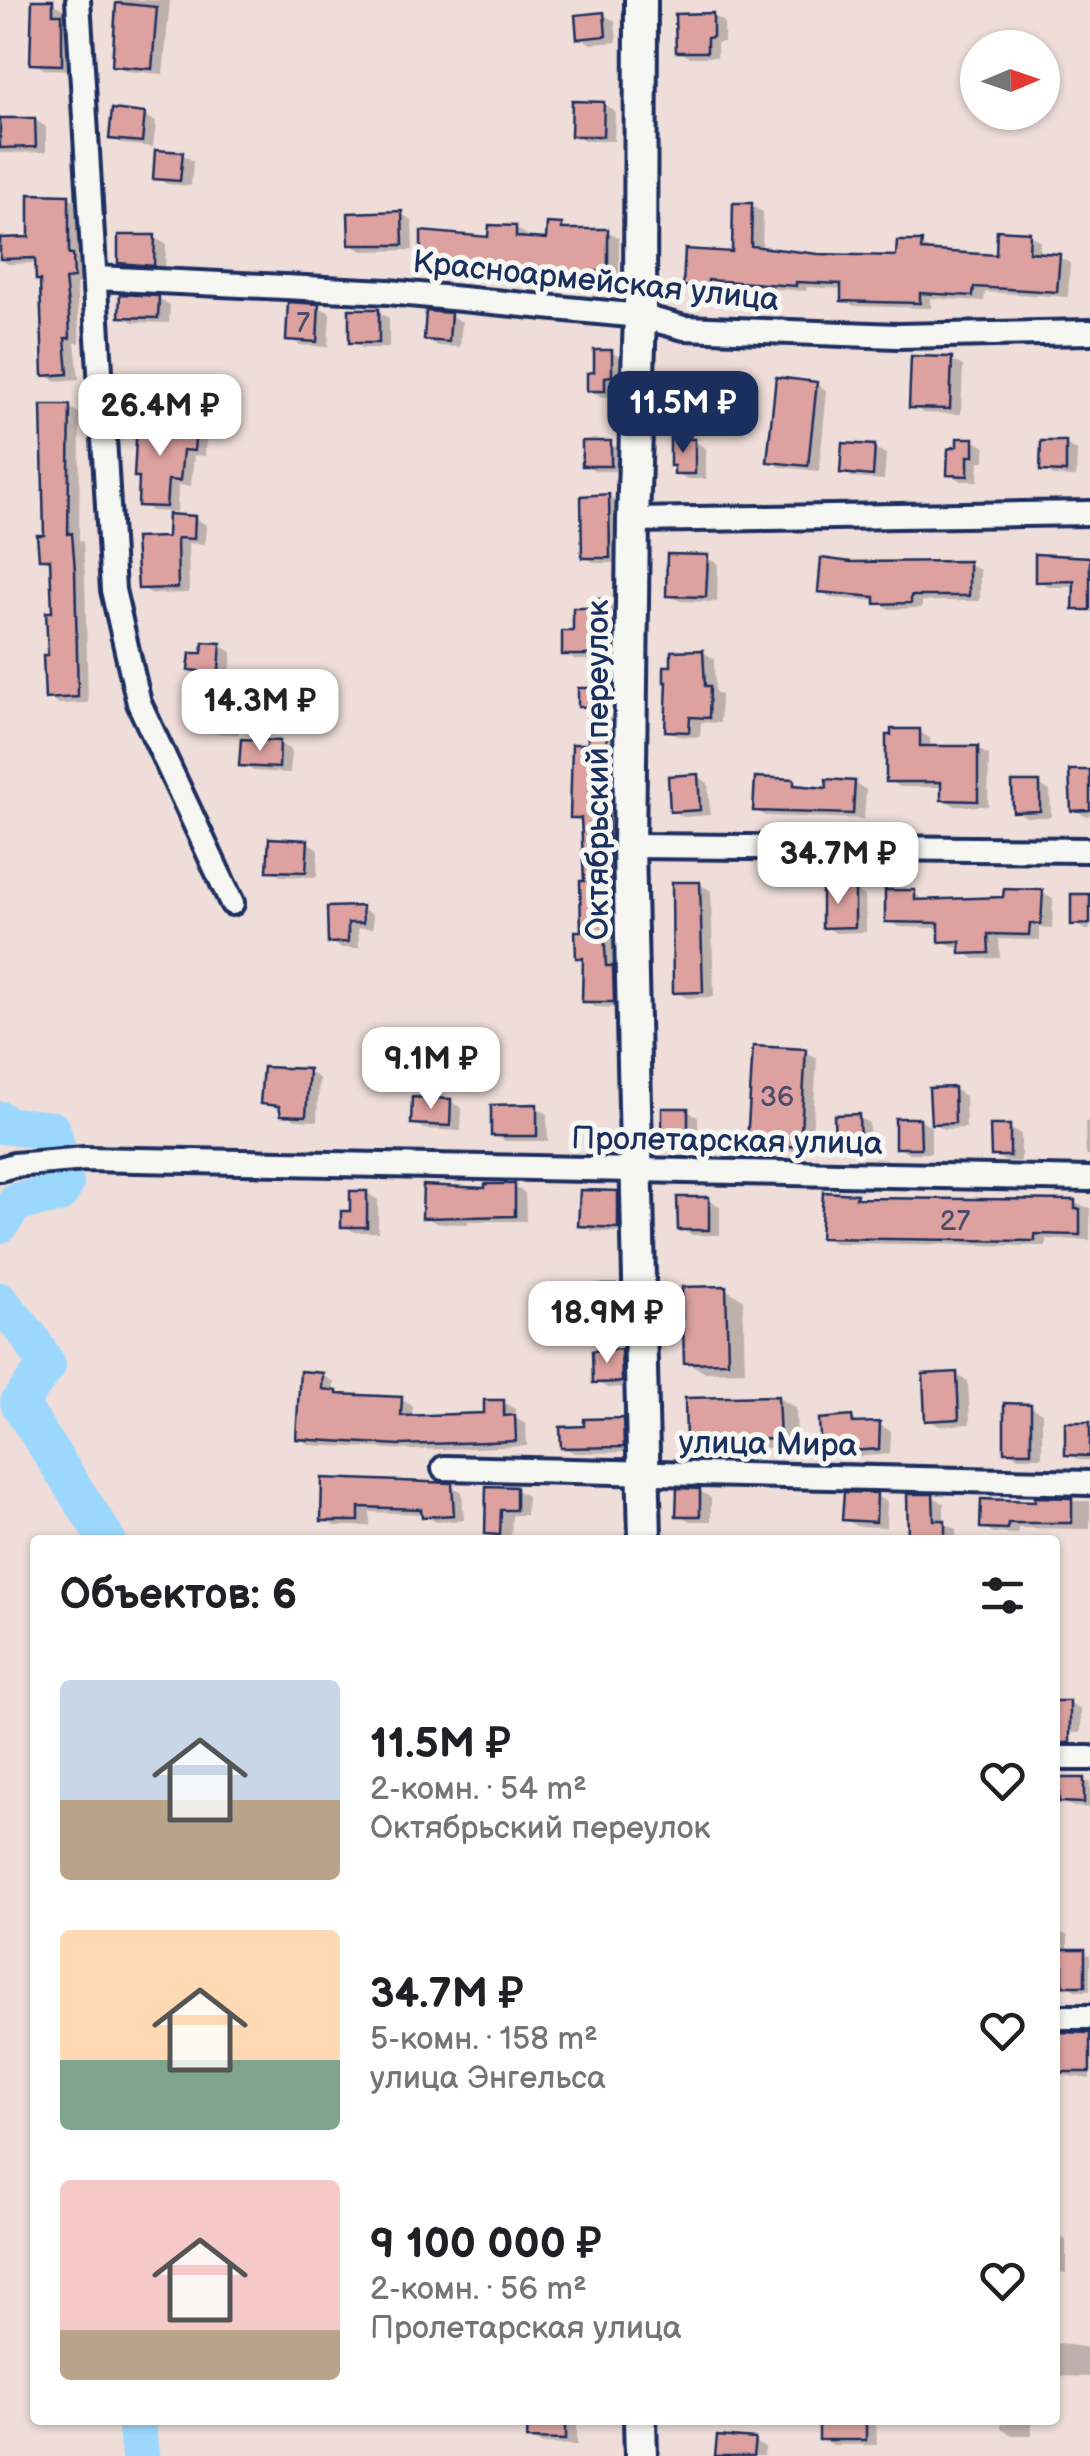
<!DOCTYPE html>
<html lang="ru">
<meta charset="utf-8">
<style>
body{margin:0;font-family:"Balsamiq Sans",sans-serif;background:#f2f2f2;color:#202124;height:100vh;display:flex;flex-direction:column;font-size:38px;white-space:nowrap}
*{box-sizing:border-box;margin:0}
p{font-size:32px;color:#757577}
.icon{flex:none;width:55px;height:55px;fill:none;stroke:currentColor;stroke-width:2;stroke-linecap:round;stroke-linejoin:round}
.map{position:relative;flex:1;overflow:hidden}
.drawer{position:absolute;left:30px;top:1535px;width:1030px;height:890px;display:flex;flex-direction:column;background:#fff;border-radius:10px;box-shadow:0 2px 8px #0004}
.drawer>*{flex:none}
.needle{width:65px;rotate:88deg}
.buttons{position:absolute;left:960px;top:30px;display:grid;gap:20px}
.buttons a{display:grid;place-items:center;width:100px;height:100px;border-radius:50%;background:#fff;box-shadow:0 2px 8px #0004;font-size:50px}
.price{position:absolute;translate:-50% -85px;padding:0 22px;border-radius:20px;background:#fff;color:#222;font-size:32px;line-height:65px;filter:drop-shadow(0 2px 5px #0008)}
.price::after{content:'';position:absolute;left:50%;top:60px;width:30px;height:22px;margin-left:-15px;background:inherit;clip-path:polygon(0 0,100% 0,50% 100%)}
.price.current{background:#1b2f5e;color:#fff}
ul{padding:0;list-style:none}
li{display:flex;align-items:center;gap:30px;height:250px;padding:0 30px}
li span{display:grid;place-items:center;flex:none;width:280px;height:200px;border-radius:10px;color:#555}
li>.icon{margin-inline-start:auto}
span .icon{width:120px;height:120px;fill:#fffc;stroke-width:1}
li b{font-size:42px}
h2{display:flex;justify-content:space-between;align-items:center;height:120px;padding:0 30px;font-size:42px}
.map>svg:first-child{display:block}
.shadow{fill:#0003}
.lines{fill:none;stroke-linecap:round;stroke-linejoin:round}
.river{stroke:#9cd8fd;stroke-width:38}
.building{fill:#dda29f;stroke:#1b2f5e;stroke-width:2.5}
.street-casing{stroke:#1b2f5e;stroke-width:30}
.secondary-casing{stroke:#1b2f5e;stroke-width:38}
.street{stroke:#f6f6f2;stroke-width:22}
.secondary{stroke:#f6f6f2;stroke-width:30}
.labels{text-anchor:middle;stroke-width:10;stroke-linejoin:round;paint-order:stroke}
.number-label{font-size:28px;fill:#4c4c6e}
.street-label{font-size:32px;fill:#1b2f5e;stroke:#f6f6f2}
</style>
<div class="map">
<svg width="1090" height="2456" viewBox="0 0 1090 2456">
<rect width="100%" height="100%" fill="#eeddd9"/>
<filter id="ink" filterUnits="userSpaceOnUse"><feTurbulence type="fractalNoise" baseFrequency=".01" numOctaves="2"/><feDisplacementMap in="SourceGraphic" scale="20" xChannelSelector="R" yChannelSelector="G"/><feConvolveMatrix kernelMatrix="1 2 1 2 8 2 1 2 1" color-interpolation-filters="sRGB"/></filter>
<g filter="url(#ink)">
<path class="shadow" d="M119,0H170L163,74L126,71L115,65Z
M52,3L64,9V18L73,23V70L44,69L33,62Z
M604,15L615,21L617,42L591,44L579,37Z
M713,16L724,22V42L717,43V57H690L678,51Z
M603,104L615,111L614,141H585L573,134Z
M144,115L156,122L153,147L123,144L112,138Z
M35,120L46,127V152L0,153V121Z
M182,154L193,161L191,186L167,184L156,178Z
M68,197L80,204L79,260L84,263L85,283L76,284L80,343H75L79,379L56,381L45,375L42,281L37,263L8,264L0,259V241L31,240Z
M751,206L763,212L762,250L817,256L899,258L921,244L932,253L998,257L1029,235L1040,241L1039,255L1059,257L1070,263L1068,297L985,292L984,301L931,298V308L855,306L843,300V289L807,287L806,291L719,285L718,293L696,292L685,285L734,255Z
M401,214L412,220L413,250L362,251L351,244Z
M562,226L570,231L607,232L619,238V277H603V293H591L579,284L541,279L443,278L432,271V262L423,257L491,239L515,228L527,235L526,240L548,242Z
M154,238L166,244L165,271L132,269L121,262Z
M158,298L170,305L169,323L133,322L122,316Z
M319,307L330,313L328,347L300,345L288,338Z
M378,312L389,318V348H363L351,341Z
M451,316L462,322L460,347L438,346L427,339Z
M611,352L623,359V382H615L616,396L601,397L589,390Z
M951,360L963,366L961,414L923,413L912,406Z
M816,384L827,391L819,471L781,467L770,461Z
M703,389L714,396L712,416L684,414L672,407Z
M69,407L80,414L79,540L83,542L85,578L88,703L59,704L48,698L55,614L52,564L41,558Z
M195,429L206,436L205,456L194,455L191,486L178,485L177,512L152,511L140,504Z
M694,441L706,448V479H688L676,473Z
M974,441L985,447V461H979L978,481H961L950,474Z
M610,444L622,450V471H596L585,464Z
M1065,444L1077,450L1076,477L1054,476L1043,469Z
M874,448L886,454L884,480L854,478L843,472Z
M609,497L620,503L621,563H596L584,557Z
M195,518L206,525L205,544L188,543L189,593L152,594L140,587L169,540Z
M707,558L718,564L717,602L680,601L668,594Z
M1074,563V587H1049L1038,580Z
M969,564L980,570V601H922V608L889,609L878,601L832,598L821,591L850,565Z
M608,601L619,608L616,660H576L565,654L592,611Z
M220,645L232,652L228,700L240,707L239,734L209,733L198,727L201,674L191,668Z
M703,652L714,659L715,692L721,695L720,723L701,722L700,737L679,736L668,730Z
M596,690L608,697V710L616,715L621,915H614L617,971L624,1008L595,1007L584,1000L585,960L579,957L586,883L584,823L572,817L591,746L589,710L581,705Z
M919,732L930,738V748L977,749L989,755L988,806H955L944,799V787H900L889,780Z
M280,744L291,750L290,773L253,771L242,764Z
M1090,772V815L1085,816L1074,809Z
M697,776L708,783L710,815L684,817L672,811Z
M793,782L806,789L829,791L855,783L866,790L864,819L766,816L755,810Z
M1039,784L1050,791L1051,817H1026L1015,810Z
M307,842L318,849L317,877L281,876L270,869Z
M700,884L711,891L714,997L687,998L675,991Z
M854,889L865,896L866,932L836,933L825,926Z
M914,893L926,902L1006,899L1042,893L1053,899L1052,929L1040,928V940L999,939L1000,958L974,959L963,952V947H953L942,940L941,928L899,927L887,920Z
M1090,897V930H1085L1074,923Z
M362,909L373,915V928H358L359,948H342L330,942L329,910Z
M805,1052L817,1058L811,1152L761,1149L750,1142Z
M308,1072L319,1078L317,1121L295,1120L282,1110L263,1103Z
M953,1089L965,1096L966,1128L944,1129L933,1123Z
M450,1101L462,1108L461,1131L424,1129L413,1123Z
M536,1107L547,1114L548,1141H505L494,1135Z
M687,1111L698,1117V1143H676L664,1136Z
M858,1117L869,1123L870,1151L849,1152L837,1145Z
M920,1120L931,1127V1153H909L897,1147Z
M1090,1121V1157L1086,1155L1085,1122Z
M1009,1128L1021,1134V1161H1005L994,1155Z
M514,1187L525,1193L526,1221H468V1224L436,1223L424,1216L487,1191Z
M367,1193L378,1200V1232H355L344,1226Z
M617,1194L629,1200V1233L592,1231L581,1225Z
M856,1196L864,1201L1074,1203L1090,1208V1240L1046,1239V1246L834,1243L823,1237Z
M708,1200L720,1206V1235H692L680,1228Z
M620,1287L631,1294L632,1320H610L598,1314Z
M725,1289L743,1299L745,1371L704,1372L687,1362Z
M620,1352L631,1358L633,1387L607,1388L596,1381Z
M322,1375L334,1382L333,1393L342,1396L402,1400L413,1406L412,1418L487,1416L503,1402L515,1409V1418L526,1424L527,1446L413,1450L310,1445L298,1438Z
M956,1375L968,1381L970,1424L939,1426L928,1419Z
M778,1398L796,1408L797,1447L706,1450L689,1440Z
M1030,1406L1042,1413V1457H1018L1007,1451Z
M852,1419L863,1425H879L891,1431L890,1454L835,1458L824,1451Z
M623,1421L634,1427L635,1452L575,1453L563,1447Z
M1090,1425V1460H1079L1067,1453Z
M325,1481L451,1486L462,1492L464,1520L436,1522L424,1514L370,1512V1526H335L324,1519Z
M489,1489L516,1490L527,1496L526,1515H512L511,1540H498L487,1533Z
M700,1491L711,1498V1521H690L679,1515Z
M876,1496L887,1502L886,1527L856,1526L845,1519Z
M933,1497L944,1503V1523L956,1529V1540H910Z
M1090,1501V1529L1018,1528V1534L994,1533L983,1527L984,1502Z
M1055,1704H1070L1081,1710V1733L1055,1732Z
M1062,1780L1090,1782V1808L1073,1807L1061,1801Z
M1055,1930L1068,1936V1952L1090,1955V1991H1077L1065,1985V1971H1055Z
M1055,2035H1090V2079L1055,2074Z
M1055,2234L1066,2240V2273H1055Z
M1055,2343L1090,2348V2377L1059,2376V2390H1055Z
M530,2420H577V2445L541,2444L530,2438Z
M821,2420H876L877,2445H833L822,2439Z
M981,2420H1032V2435H1012L1001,2429L1000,2422Z
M754,2442L765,2448L764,2456H718Z"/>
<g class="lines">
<path class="river" d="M0,1120L2,1125L52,1130L65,1184L59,1194L16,1202L0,1224
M0,1301L29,1336L47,1365L19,1403L107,1540
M136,2420L140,2456"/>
</g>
<path class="building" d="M32,0H53V14H62V65L30,64Z
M116,3L157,7L152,69L112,66Z
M604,12L606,36L577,39L575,15Z
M713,13V37L707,38V52H676L675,14Z
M572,101L604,102L603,136H571Z
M112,109L145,113L142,142L109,139Z
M0,118H35L36,147L0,148Z
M155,150L183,152L180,181L153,179Z
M29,194L69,195V254H73L74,278L65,279L69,315L70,338H65L68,374L43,376L40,280H36L35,258L0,259V238L29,237Z
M733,203H752L751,246L818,254L896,256L897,241H922L921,250L996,255L997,230L1030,232L1029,252L1060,254L1057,292L974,287L973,296L920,293V303L872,302L841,301V284L796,282V286L708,280L707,288L683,286L685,249L732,252Z
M402,211L403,245H349L348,213Z
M547,223L562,224V229H608V272L593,271L592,288H577V280L532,277V274L430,273V259L421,258V231L488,237L489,225L516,226V237L546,239Z
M118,235H155L154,266L118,263Z
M120,294L159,296L158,318L119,317Z
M288,302L319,304L317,342L286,340Z
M349,309H379V343H349Z
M426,311L451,313L449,342L424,340Z
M594,350H612V376L605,377V391H587V373L594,372Z
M911,356L952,357L950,409L909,408Z
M776,377L817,382L808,466L767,462Z
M672,384L703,387L701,412L670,408Z
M41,405H70L68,534L72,533L75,570L78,697L45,699L43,655H48L46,612H52L50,559H39L37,535H44Z
M137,421L196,427L194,451L183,450L180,481L168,480L166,507L138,506L139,477H134Z
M670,438L695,439V474H674V466H670Z
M957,438H974V456H968V476L947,475L948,449L957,446Z
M582,441H611V466H582Z
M1041,441H1066V472L1040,471Z
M842,443L875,445L873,476L840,473Z
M609,494L610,558H582L581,496Z
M168,514L195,516L194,539L177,538L178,588L138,589L135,538L167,537Z
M667,554L708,555L706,597L666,596Z
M1035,554L1090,557V610H1073L1074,581L1035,582Z
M821,558L851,562L969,561V596H911V603L875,604V597L818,592Z
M589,599H608L605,655H562V631H573V608H589Z
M203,642L221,643L217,698H229L228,729L195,728L198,671L188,670L190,653H202Z
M703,650L705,686H710L709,718L690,717L689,732L665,731L667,682H664V666H671V651Z
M578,688H597V706H606L610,910H603L606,966H613L614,1002H582L583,958H576L575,931H581L580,881H584L581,818H570L572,744H588L587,707H578Z
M891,729H920V746H978V801L941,800V782H886V735H891Z
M241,739L280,741L279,768L239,766Z
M1069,770H1090V810L1071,811Z
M698,774L700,810L670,812L668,776Z
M755,777L794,779V785L827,788L826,779L855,781L853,814L753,811Z
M1012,782H1040V811L1013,812Z
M269,838L308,840L306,872L267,871Z
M672,882H700L703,992L673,993Z
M822,887H855V927L822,928Z
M1004,889L1043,890L1041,924L1030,923L1029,935L988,934L989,953L960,954V941L939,942V923L885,922V890H915V900L1003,897Z
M1071,894H1090V924L1071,925Z
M362,906L363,923H348V942L328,943L327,907Z
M753,1046L806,1049L800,1147L747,1143Z
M263,1067L309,1069L306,1116L281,1115L279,1106L260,1104Z
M954,1087L955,1123L931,1124L929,1088Z
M412,1097L451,1099L450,1126L411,1124Z
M537,1104V1136H491V1105Z
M662,1108H688V1137L662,1138Z
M859,1114L860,1146L835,1147L834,1115Z
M895,1118H920L921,1148H895Z
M990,1125H1010V1156H991Z
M485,1184H515V1216L422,1218L423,1185L485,1188Z
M580,1190L618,1191V1228L578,1226Z
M350,1191H367V1227H341V1211H350Z
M823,1192L857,1194L856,1198L1075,1200V1209H1080V1235L1035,1234V1241L820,1238Z
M677,1197H709V1230H678Z
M595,1285H620L621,1315H596Z
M726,1286L728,1362L684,1363L682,1287Z
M621,1349L622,1382L593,1383L592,1351Z
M300,1371L323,1373L322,1389L337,1391V1394L402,1397L401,1416L484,1413V1400H504V1416L515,1415L516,1441L400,1445L296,1439Z
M957,1372L959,1419L925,1421L923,1374Z
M778,1396L780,1439L686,1441L685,1398Z
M1004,1403L1031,1404V1452H1004Z
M852,1416L853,1423L880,1422L879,1449L821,1453L819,1419Z
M623,1418L624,1447L561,1448L560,1427L584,1426V1419Z
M1065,1422H1090V1456L1065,1455Z
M322,1478L452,1483L454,1515L422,1517L421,1509L359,1507V1521H321Z
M486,1486L516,1487V1510H501L500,1535L485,1534Z
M677,1488L700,1489V1516H676Z
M844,1492L877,1493L876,1522L842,1520Z
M907,1494H933L934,1520H945V1540H908Z
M1035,1497L1072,1498V1523H1008L1007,1529L980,1528L981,1499L1035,1501Z
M1055,1701H1070V1743H1055Z
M1059,1778H1084V1803L1059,1802Z
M1055,1949H1085V1986H1063V1965H1055Z
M1055,2032L1090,2033V2072H1055Z
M528,2420H566V2440L527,2439Z
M819,2420H866V2440H819Z
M717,2436L755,2439L753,2456H715Z"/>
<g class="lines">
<g class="street-casing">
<path id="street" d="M78,0L113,590L139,703L232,903
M96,278L388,292L640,316L684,328L898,336L1090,332
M633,520L1090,513
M629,846L1090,850
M0,1169L14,1165L85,1159L1090,1179
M444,1468L1090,1483
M1055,1758H1090
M1055,2017H1090"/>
</g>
<g class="secondary-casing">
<path id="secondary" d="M641,0L640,316L633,520L629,846L645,1540
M640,2420L641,2456"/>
</g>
<use href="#street" class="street"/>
<use href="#secondary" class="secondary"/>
</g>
</g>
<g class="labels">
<g class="number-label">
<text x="303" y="332">7</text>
<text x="777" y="1106">36</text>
<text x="955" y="1230">27</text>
</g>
<g class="street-label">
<text transform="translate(596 280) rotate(6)" y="11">Красноармейская улица</text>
<text transform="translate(597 770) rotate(-90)" y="11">Октябрьский переулок</text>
<text transform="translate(727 1140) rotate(1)" y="11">Пролетарская улица</text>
<text transform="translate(768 1443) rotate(1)" y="11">улица Мира</text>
</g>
</g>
</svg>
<div class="buttons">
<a><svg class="needle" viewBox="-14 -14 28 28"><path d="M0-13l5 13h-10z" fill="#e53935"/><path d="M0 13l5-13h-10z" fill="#757577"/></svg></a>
</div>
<b class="price current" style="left:683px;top:456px">11.5M ₽</b>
<b class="price" style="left:160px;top:459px">26.4M ₽</b>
<b class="price" style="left:260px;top:754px">14.3M ₽</b>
<b class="price" style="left:838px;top:907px">34.7M ₽</b>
<b class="price" style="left:431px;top:1112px">9.1M ₽</b>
<b class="price" style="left:607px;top:1366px">18.9M ₽</b>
<section class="drawer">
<h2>Объектов: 6<svg class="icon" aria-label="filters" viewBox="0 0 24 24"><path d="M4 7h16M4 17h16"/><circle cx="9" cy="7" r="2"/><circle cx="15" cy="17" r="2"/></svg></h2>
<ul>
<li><span style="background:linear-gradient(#c9d6e8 60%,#b9a48a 0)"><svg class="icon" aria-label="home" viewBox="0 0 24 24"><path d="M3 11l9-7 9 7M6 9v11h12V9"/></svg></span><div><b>11.5M ₽</b><p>2-комн. · 54 m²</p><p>Октябрьский переулок</p></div><svg class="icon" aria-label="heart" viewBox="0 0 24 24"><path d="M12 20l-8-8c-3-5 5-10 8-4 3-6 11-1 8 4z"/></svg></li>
<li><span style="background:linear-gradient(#ffd9b3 65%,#7fa58c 0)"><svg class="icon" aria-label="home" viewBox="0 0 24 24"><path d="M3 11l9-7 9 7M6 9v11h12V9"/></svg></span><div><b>34.7M ₽</b><p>5-комн. · 158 m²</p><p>улица Энгельса</p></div><svg class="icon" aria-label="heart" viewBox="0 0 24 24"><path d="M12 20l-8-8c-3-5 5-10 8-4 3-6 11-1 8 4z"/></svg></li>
<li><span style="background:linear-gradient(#f6c9c9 75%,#b9a48a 0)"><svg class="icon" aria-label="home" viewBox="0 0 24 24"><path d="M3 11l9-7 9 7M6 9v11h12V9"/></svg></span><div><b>9 100 000 ₽</b><p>2-комн. · 56 m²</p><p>Пролетарская улица</p></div><svg class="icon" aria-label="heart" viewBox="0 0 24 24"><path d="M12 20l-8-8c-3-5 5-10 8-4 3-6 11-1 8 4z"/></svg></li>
</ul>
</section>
</div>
